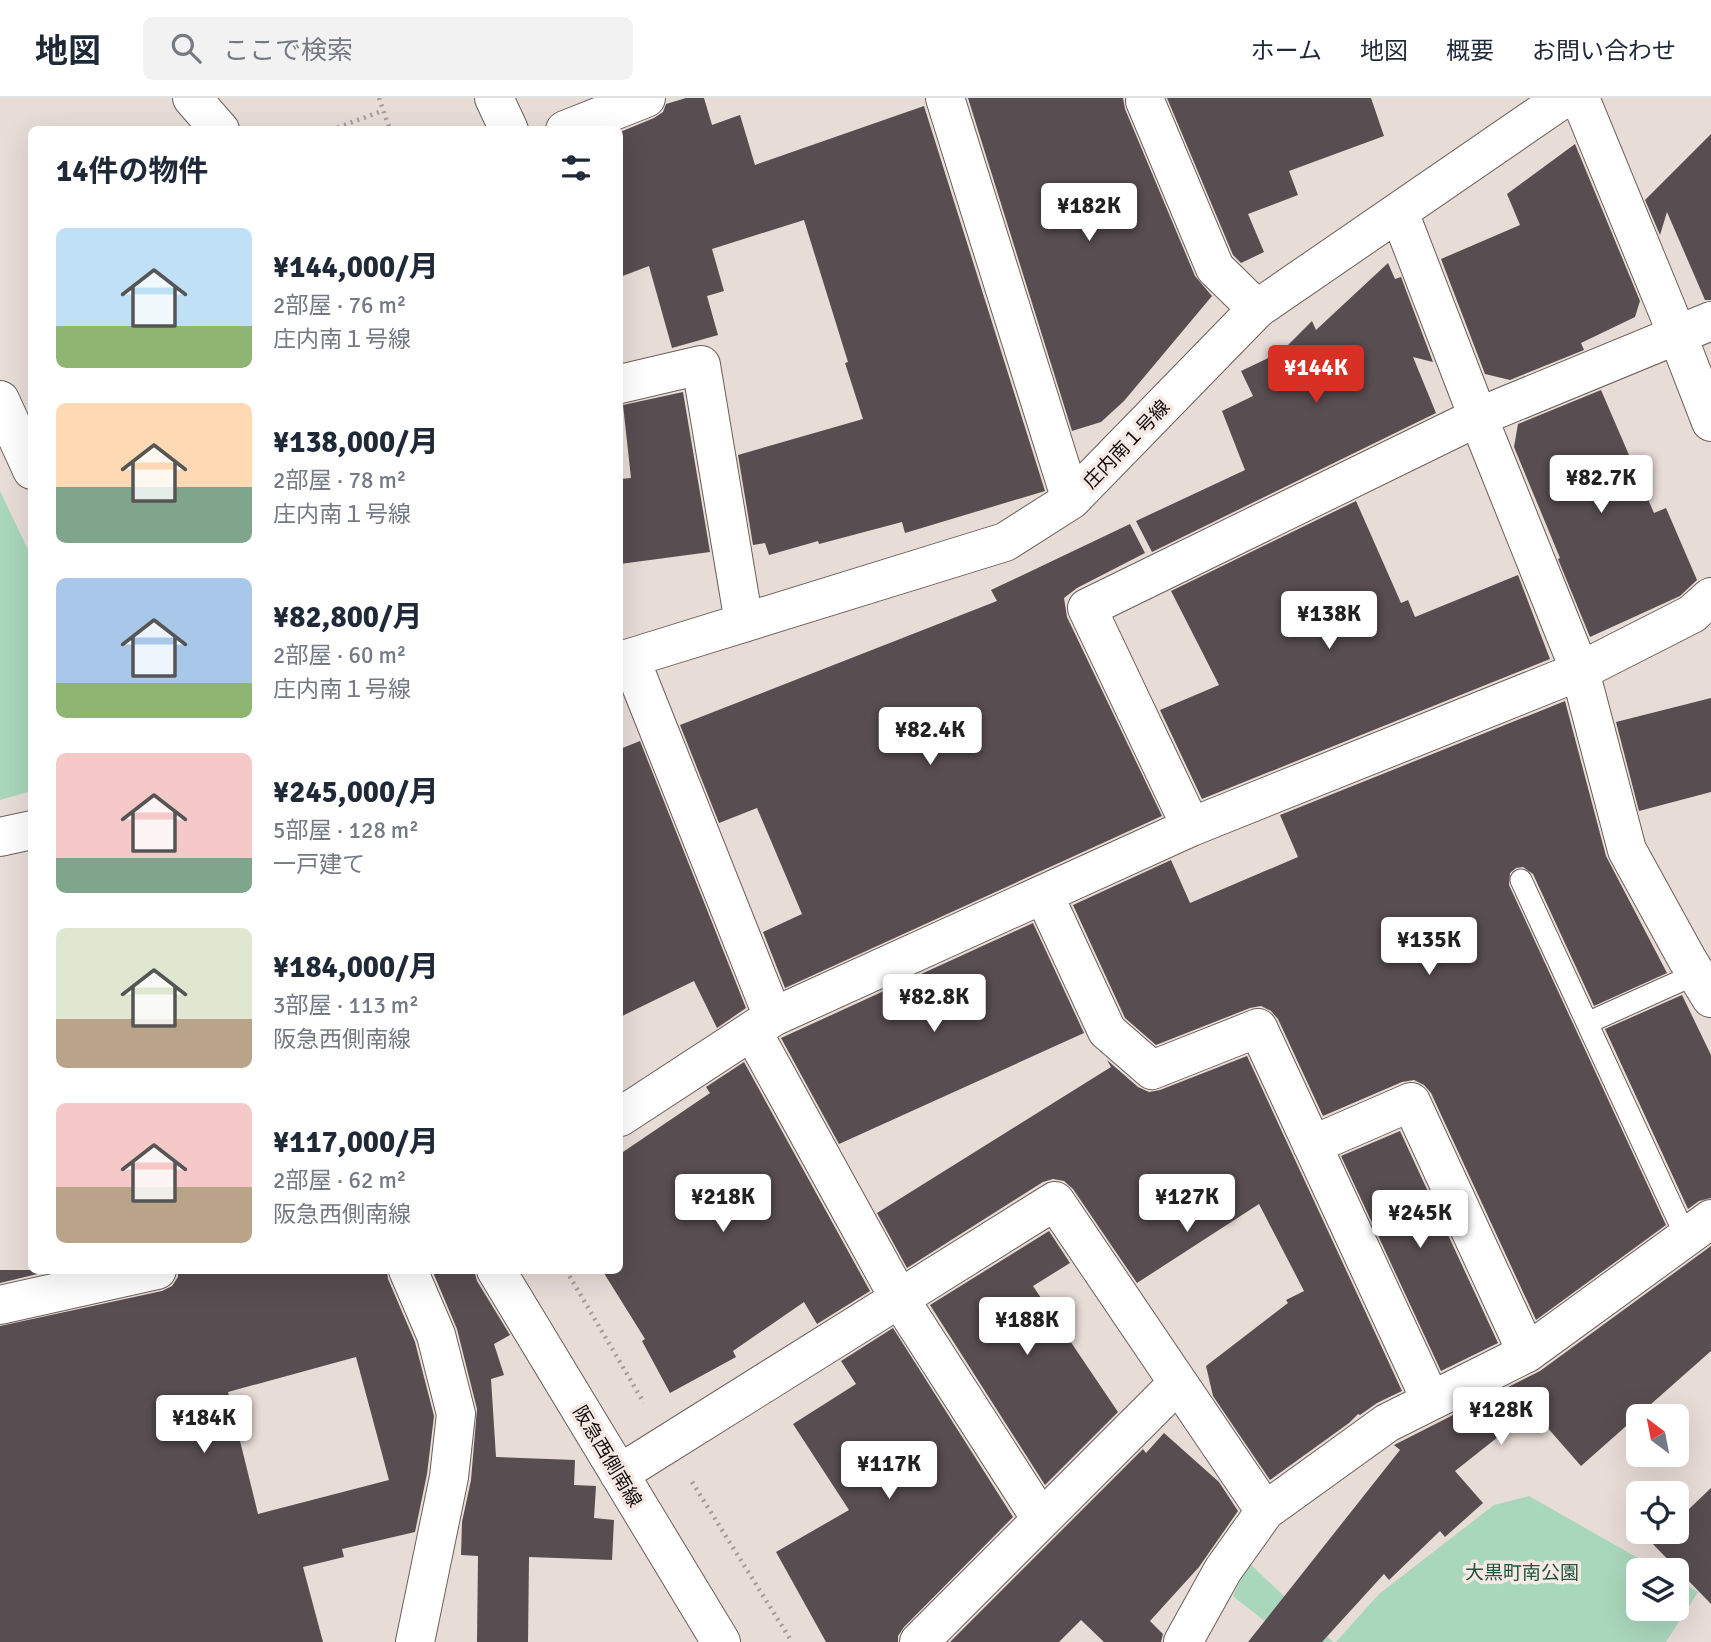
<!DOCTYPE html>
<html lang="ja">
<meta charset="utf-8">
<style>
body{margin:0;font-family:Signika,"Noto Sans JP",sans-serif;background:#f2f2f3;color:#1f2937;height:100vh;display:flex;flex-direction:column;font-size:26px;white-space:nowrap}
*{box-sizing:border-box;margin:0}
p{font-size:23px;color:#747a83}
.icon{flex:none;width:38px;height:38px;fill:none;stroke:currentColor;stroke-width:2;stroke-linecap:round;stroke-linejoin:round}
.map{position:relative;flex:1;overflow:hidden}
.drawer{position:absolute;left:28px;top:28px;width:595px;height:1148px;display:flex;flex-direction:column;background:#fff;border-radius:10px;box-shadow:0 7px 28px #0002}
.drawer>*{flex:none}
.needle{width:46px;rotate:328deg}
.fabs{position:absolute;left:1626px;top:1306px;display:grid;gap:14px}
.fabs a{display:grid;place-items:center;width:63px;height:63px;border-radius:10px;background:#fff;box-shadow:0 7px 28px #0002;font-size:35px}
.price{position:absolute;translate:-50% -60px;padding:0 16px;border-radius:7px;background:#fff;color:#222;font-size:23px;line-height:46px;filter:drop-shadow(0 2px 4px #0008)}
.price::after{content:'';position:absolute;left:50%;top:42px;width:21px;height:16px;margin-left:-10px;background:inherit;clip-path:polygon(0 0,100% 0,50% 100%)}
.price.current{background:#d93025;color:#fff}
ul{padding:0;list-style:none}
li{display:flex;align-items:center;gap:21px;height:175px;padding:0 28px}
li span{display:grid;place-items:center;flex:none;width:196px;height:140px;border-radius:10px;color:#555}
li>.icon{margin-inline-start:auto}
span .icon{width:84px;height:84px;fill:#fffc;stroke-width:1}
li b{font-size:30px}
h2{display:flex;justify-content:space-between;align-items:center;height:84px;padding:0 28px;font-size:30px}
header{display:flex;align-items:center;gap:42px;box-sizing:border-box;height:98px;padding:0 35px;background:#fff;border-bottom:2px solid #e0e1e3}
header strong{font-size:33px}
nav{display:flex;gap:38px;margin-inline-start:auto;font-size:24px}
.search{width:490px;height:63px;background:#f2f2f3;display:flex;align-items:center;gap:18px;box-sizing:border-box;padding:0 24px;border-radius:10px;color:#747a83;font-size:26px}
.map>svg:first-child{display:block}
.green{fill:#a9d7bc}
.building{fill:#584d51;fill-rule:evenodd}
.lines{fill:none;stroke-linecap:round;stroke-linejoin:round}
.lane-casing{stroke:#6a5f5b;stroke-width:23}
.street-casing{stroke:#6a5f5b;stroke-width:40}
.secondary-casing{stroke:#6a5f5b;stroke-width:40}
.path{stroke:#a59c97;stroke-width:4.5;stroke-dasharray:2 5;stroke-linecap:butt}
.lane{stroke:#fff;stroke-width:21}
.street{stroke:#fff;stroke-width:38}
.secondary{stroke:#fff;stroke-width:38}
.labels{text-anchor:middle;stroke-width:7;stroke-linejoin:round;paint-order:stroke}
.street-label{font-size:19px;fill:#0f0b09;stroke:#f6e9e4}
.park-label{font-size:19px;fill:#1c553b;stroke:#f6e9e4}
</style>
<header>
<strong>地図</strong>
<div class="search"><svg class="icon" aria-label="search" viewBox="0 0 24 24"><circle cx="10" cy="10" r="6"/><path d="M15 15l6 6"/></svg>ここで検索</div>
<nav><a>ホーム</a><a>地図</a><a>概要</a><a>お問い合わせ</a></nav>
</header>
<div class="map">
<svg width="1711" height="1544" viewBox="0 0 1711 1544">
<rect width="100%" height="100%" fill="#e8dcd7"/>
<path class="green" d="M0,393L31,458V693L0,702Z
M1529,1398L1659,1472H1638V1510H1676L1677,1481L1698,1494L1666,1544H1336L1379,1496L1494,1407Z
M1249,1465L1333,1544H1291L1233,1498Z"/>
<path class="building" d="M686,0H704L712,27L740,17L755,67L924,8L1045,393L905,435L902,424L819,446L818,443L769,457L765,445L753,447L738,357L863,321L845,265L848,264L804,122L712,151L724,193L707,198L718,237L672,250L649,168L620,179V34L654,20L663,14L666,6Z
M968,0H1123L1125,11L1195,178L1212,198L1124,303L1101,324L1072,333Z
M1167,0H1371L1384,38L1289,73L1298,97L1248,116L1264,154L1241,165L1233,157Z
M1711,36V202H1705L1667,114L1660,137L1645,102Z
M1575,46L1640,203L1635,219L1581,245L1584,252L1510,282L1485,276L1441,161L1520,127L1507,96Z
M1388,165L1395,181L1401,179L1433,264L1413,259L1436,315L1152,454L1136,423L1245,372L1222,313L1253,298L1241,273L1281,254L1312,223L1316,232Z
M1601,292L1654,415L1666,410L1697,482L1680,498L1590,539L1558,461L1560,460L1514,349L1518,326Z
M683,294L710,454L620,466V381L631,380L623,307Z
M1356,403L1401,505L1408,502L1415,519L1518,477L1550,561L1202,701L1160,612L1219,587L1171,493Z
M1130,426L1145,455L1077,490L1064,500L1067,519L1162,718L785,890L763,834L802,816L757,710L719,725L680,627L997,503L991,492Z
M1711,600V694L1639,713L1616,624Z
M1565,603L1606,758L1667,875L1594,908L1533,776L1523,769L1516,770L1510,775L1509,787L1666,1127L1536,1222L1431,995L1424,987L1414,982L1402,984L1323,1018L1278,921L1271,913L1261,908L1250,910L1156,947L1125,920L1073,807L1171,762L1190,805L1298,759L1280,717Z
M640,643L746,910L717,930L694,883L620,919V651Z
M1033,825L1084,935L839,1046L781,940Z
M1682,897L1711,957V1100L1699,1103L1688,1111L1605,931Z
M1247,958L1402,1293L1377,1305L1360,1317L1358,1316L1349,1325L1270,1382L1213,1298L1206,1268L1288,1205L1286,1202L1304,1193L1259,1106L1137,1185L1073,1091L1064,1083L1053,1081L1043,1084L907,1170L877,1115L1111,969L1107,962L1138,989L1149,994L1160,992Z
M744,964L870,1193L817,1226L804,1204L733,1253L736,1259L670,1295L642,1243L645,1241L602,1172H620V1056L710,995L706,989Z
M1400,1033L1498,1245L1441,1273L1341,1058Z
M1049,1133L1070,1165L1033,1188L1118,1314L1045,1387L930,1207Z
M1711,1148V1253L1581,1368L1532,1312L1455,1373L1483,1405L1445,1439L1440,1433L1389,1482L1384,1476L1322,1544H1248L1400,1352L1394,1347L1540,1273Z
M0,1172H54L0,1185Z
M178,1172H387L388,1181L415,1244L434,1318L427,1376L415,1434L342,1451L344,1459L303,1469L323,1544H0V1228L162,1193L172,1188L178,1179ZM356,1259L389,1382L258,1416L228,1294Z
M432,1172H474L477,1183L510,1237L494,1246L504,1277L491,1281L496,1359L575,1362L574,1387L596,1388L594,1420L614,1422L612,1462L529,1459L528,1544H477L478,1458L461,1457L462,1424L471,1382L477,1311L457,1231Z
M893,1230L1013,1419L904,1529L898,1538V1544H826L776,1454L849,1412L793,1326L856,1286L841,1263Z
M1164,1335L1219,1384L1238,1413L1199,1469L1150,1523L1163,1536L1161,1544H1104L1081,1522L1059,1544H950L1143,1351L1146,1355Z
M1711,1390V1506L1650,1443L1661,1433H1676V1418L1686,1408L1689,1411Z"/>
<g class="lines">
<g class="lane-casing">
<path id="lane" d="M1521,782L1686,1139
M1587,925L1696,876"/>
</g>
<g class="street-casing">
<path id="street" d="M192,0L220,32
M494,0L509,32
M945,0L1071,402
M1580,0L1677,236L1711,324
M1145,3L1215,170L1257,211
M565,32L646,0
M1399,114L1478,319L1580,573L1627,752L1687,861L1711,900
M620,286L701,267L744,525
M630,560L773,919
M620,563L1005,444L1071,402L1257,211L1564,0
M1191,729L1087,510L1478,319L1711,223
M0,739L32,732
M1044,797L1107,933L1152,972L1258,930L1431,1303
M752,933L899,1200L1041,1421
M620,1019L773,919L1191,729L1580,573L1692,516L1711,499
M1312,1047L1411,1004L1527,1255
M408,1172L436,1237L456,1316L449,1379L415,1544
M496,1172L721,1544
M0,1207L157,1172
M619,1376L1055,1103L1265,1413
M919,1544L1178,1285
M1183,1544L1223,1472L1265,1413L1387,1325L1527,1255L1711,1121"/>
</g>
<g class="secondary-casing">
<path id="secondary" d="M0,302L32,372"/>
</g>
<path class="path" d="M379,0L390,32
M331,32L382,13
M566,1172L644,1305
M692,1384L792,1544"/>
<use href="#lane" class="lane"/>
<use href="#street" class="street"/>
<use href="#secondary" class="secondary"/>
</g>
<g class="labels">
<g class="street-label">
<text transform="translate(1126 346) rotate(-46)" y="7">庄内南１号線</text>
<text transform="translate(608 1358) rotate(59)" y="7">阪急西側南線</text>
</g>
<g class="park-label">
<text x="1522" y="1481">大黒町南公園</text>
</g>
</g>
</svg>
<div class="fabs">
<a><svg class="needle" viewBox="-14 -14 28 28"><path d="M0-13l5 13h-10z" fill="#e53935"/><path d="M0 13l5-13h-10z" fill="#747a83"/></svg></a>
<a><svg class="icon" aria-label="locate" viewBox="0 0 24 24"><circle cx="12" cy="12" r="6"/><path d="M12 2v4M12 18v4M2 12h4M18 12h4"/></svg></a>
<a><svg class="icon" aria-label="layers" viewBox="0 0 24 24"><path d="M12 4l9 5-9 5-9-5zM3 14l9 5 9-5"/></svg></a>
</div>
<b class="price" style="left:1089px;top:145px">¥182K</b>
<b class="price current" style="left:1316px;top:307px">¥144K</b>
<b class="price" style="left:1601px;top:417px">¥82.7K</b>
<b class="price" style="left:1329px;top:553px">¥138K</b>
<b class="price" style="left:930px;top:669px">¥82.4K</b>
<b class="price" style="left:1429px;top:879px">¥135K</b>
<b class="price" style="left:934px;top:936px">¥82.8K</b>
<b class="price" style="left:723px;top:1136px">¥218K</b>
<b class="price" style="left:1187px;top:1136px">¥127K</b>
<b class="price" style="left:1420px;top:1152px">¥245K</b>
<b class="price" style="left:1027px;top:1259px">¥188K</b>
<b class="price" style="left:1501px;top:1349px">¥128K</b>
<b class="price" style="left:204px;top:1357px">¥184K</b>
<b class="price" style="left:889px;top:1403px">¥117K</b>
<section class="drawer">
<h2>14件の物件<svg class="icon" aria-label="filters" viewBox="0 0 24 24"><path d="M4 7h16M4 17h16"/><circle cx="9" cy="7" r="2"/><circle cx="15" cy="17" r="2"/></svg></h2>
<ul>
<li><span style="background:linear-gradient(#bfe0f5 70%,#8fb573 0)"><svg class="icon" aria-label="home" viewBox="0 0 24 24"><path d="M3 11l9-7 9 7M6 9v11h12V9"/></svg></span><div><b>¥144,000/月</b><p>2部屋 · 76 m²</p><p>庄内南１号線</p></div></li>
<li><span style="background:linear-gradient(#ffd9b3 60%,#7fa58c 0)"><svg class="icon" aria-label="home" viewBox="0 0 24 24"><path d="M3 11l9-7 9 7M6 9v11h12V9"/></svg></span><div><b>¥138,000/月</b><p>2部屋 · 78 m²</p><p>庄内南１号線</p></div></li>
<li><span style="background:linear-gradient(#a9c7e8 75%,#8fb573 0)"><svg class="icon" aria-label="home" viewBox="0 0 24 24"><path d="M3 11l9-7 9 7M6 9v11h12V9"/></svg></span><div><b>¥82,800/月</b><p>2部屋 · 60 m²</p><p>庄内南１号線</p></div></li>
<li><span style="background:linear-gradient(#f6c9c9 75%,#7fa58c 0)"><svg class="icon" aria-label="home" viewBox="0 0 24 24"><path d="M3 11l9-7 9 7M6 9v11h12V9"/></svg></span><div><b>¥245,000/月</b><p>5部屋 · 128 m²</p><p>一戸建て</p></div></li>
<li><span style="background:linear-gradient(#dfe7d0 65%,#b9a48a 0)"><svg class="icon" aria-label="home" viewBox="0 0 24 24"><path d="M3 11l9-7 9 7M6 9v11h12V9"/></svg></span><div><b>¥184,000/月</b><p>3部屋 · 113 m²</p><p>阪急西側南線</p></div></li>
<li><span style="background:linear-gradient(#f6c9c9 60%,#b9a48a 0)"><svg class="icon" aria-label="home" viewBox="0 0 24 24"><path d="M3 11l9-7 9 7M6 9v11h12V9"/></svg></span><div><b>¥117,000/月</b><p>2部屋 · 62 m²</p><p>阪急西側南線</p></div></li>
</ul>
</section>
</div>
